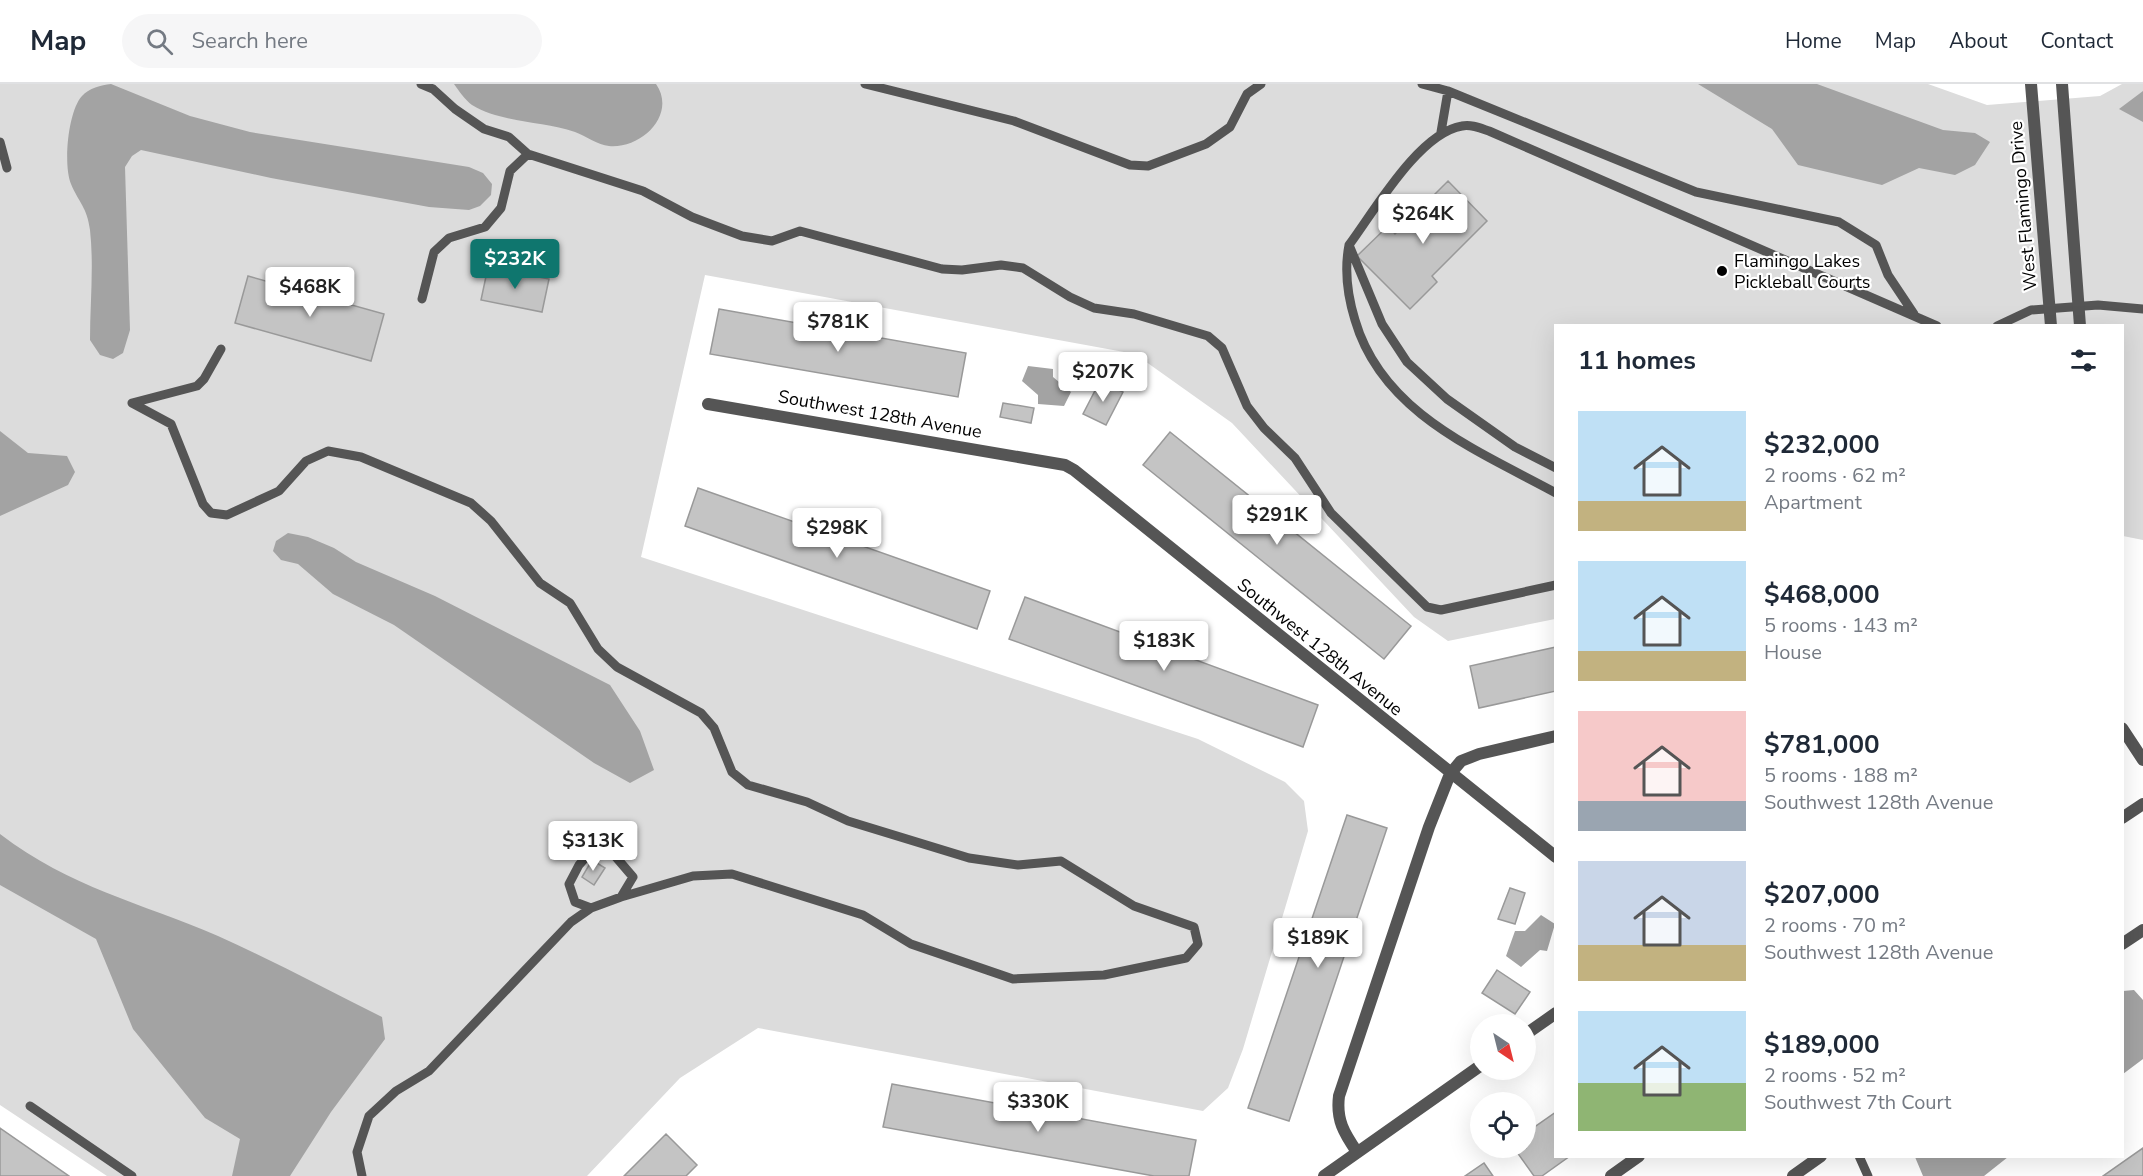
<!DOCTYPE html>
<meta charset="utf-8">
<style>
body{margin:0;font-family:"Nunito Sans",sans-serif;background:#f6f6f7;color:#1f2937;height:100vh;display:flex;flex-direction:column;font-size:22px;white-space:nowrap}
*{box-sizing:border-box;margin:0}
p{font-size:20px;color:#747a83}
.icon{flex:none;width:33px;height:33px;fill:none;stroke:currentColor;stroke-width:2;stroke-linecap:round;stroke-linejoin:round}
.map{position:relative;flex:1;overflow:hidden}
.side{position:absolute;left:1554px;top:240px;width:570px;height:834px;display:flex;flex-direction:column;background:#fff;border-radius:0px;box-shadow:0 6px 24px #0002}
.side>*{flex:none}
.needle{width:39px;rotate:145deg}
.tools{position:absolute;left:1470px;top:930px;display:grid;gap:12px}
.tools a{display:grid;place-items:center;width:66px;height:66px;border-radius:50%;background:#fff;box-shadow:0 6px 24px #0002;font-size:30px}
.price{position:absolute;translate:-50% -51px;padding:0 14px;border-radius:6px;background:#fff;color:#222;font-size:20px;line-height:39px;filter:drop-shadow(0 2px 3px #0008)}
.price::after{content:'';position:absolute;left:50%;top:36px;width:18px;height:14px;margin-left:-9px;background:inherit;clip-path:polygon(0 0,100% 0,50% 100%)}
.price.active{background:#0f766e;color:#fff}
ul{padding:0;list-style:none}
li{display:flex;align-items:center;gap:18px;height:150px;padding:0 24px}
li span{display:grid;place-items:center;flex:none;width:168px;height:120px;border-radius:0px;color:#555}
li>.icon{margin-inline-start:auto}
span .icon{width:72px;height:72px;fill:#fffc;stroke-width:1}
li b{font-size:26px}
h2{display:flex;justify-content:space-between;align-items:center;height:72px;padding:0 24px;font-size:26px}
header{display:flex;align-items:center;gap:36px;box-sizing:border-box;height:84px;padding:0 30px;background:#fff;border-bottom:2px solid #e0e1e3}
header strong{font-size:28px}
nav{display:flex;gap:33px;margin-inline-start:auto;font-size:21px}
.search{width:420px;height:54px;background:#f6f6f7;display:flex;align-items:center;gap:15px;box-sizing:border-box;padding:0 21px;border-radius:33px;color:#747a83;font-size:22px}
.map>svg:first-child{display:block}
.green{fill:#dcdcdc}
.water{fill:#a3a3a3}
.building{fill:#c4c4c4;stroke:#999;stroke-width:1.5}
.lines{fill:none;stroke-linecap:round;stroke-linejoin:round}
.service{stroke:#555;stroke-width:9}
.minor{stroke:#555;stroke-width:12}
.poi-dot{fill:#000;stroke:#fff;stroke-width:2}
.labels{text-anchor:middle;stroke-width:4.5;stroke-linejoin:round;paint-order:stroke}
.street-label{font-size:18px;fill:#000;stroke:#fff}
.poi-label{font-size:18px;fill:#000;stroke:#fff;text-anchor:start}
</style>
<header>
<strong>Map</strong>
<div class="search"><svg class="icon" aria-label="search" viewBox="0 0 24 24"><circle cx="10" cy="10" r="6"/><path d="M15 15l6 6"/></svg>Search here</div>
<nav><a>Home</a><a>Map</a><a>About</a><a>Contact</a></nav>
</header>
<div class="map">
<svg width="2143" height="1092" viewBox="0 0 2143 1092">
<rect width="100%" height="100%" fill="#fff"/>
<path class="green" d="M0,0H1928L1987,21L2100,12L2122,0H2143V456L2123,452L2122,242H1556L1555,535L1448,557L1414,533L1232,339L1135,270L705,191L641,473L1198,655L1285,698L1304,717L1308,747L1243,965L1228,1004L1203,1027L758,944L680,994L587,1092H107L0,1021Z"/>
<path class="water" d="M111,0L190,32L250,48L469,83L483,89L492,100L491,111L480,122L469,126L429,123L271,94L141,66L132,72L125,83L130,246L123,269L113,275L100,271L90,256C90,220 94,182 90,146C87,123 79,119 71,100C63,81 68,27 82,12C89,4 101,1 111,0Z
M454,0H656C677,30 642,65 609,62C598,61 586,52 575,48C542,37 502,39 472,21C465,16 459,7 454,0Z
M1698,0H1817L1943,46L1975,49L1990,58L1975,81L1955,91L1919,84L1882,101L1798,81L1772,45Z
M2143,7V38L2119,25Z
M1028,282L1053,285V293L1071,308L1064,322L1038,320V311L1022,297Z
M0,347L28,369L67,372L75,388L68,401L0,432Z
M288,449L308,453L334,464L356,478L435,512L610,601L640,647L654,686L630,699L594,679L394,541L333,510L298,480L281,476L273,467L276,457Z
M0,750C71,804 139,818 218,852C274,877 328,906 382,933L385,955L331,1028L290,1092H232L240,1055L205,1034L133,945L96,855L0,801Z
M1541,831L1555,840L1547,867L1540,866L1521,883L1506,872L1515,847H1525Z
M2134,906L2143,916V975L2123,990V907Z
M1915,1073L1916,1072L2008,1073L1984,1092H1923Z"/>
<path class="building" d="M1448,97L1487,137L1432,192L1437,198L1410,225L1357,172L1388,142L1395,150Z
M488,183L549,195L542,228L481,216Z
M248,192L384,230L371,277L235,239Z
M719,225L966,269L958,313L710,270Z
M1100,297L1123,308L1106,341L1083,330Z
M1003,319L1034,324L1031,339L1000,333Z
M1170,348L1411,542L1384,575L1143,381Z
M698,404L990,507L977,545L685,442Z
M1025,513L1318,621L1303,663L1009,555Z
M1556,563V607L1479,624L1470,582Z
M1347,731L1387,744L1289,1037L1248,1024Z
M592,776L605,784L594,801L582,793Z
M1510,804L1525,809L1515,840L1498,835Z
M1497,886L1530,908L1515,930L1482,909Z
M892,1000L1196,1056L1189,1092H1154L883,1043Z
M1556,1028V1072H1570L1542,1092H1534L1514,1064H1526V1049Z
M0,1044L69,1092H0Z
M666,1050L697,1081L686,1092H624Z
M2143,1064V1092H2103Z
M1484,1079L1493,1092H1465Z"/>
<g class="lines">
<path class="service" d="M421,0L433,5L455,25L484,45L509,53L528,70L643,107L692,133L742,152L772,157L800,147L942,185L962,186L1001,181L1023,184L1070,213L1094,224L1134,230L1208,252L1222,264L1247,322L1264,344L1295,374L1331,429L1427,523L1441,526L1556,501
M865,0L1014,37L1130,81L1148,82L1206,60L1230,43L1247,10L1261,0
M1422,0L1448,7
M1441,48L1448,7L1696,108L1839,138L1876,161L1888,191L1914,230
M0,58L7,84
M1349,161C1344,187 1347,210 1355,236C1382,329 1477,366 1556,409
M422,215L434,168L449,154L485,143L501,124L510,87L528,70
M1997,242L2031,226L2098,221L2143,225
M132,319L171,340L203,420L211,429L227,431L279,407L306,377L328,367L361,373L471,419L491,437L540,499L570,519L598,565L617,583L701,629L714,644L732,688L748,701L807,718L848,737L969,774L1018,781L1061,777L1134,822L1194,843L1198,860L1186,874L1104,891L1013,895L911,860L863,831L732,790L693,792L621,813L591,824L571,838L429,987L396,1007L369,1032L357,1068L362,1092
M132,319L197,302L204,295L221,265
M1556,384L1515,363L1447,315L1407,278L1382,240L1349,161C1375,126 1419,49 1462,42C1471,40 1480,44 1489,47L1937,242
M591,824L575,818L569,800L579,781L593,765H609L633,793L621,813
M30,1022L132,1092
M1859,1072L1868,1092"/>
<path class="minor" d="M2031,0L2051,242
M2062,0L2080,242
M708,320L1065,381L1074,386L1556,773
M2122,644L2143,676
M2122,734L2143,720
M2122,860L2143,846
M1526,950L1556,929
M1357,1068C1344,1049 1336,1036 1339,1012L1429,743L1450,690L1461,677L1479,670L1556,652
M1324,1092L1480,982
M1611,1092L1639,1072
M1793,1092L1821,1072"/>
</g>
<circle class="poi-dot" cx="1722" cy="187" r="6"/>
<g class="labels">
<g class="street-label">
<text transform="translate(2023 122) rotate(-95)" y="6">West Flamingo Drive</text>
<text transform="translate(880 330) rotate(10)" y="6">Southwest 128th Avenue</text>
<text transform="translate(1320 563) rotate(39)" y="6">Southwest 128th Avenue</text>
</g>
<g class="poi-label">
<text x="1734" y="183">Flamingo Lakes<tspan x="1734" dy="21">Pickleball Courts</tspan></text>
</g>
</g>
</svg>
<div class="tools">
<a><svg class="needle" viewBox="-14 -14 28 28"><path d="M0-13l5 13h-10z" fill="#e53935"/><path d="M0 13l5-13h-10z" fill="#747a83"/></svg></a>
<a><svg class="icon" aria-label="locate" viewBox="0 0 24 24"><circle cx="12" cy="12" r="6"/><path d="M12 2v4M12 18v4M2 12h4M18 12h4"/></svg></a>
</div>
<b class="price" style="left:1423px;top:161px">$264K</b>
<b class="price active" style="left:515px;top:206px">$232K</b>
<b class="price" style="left:310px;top:234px">$468K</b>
<b class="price" style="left:838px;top:269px">$781K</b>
<b class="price" style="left:1103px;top:319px">$207K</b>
<b class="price" style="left:1277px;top:462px">$291K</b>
<b class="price" style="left:837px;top:475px">$298K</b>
<b class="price" style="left:1164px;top:588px">$183K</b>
<b class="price" style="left:593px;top:788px">$313K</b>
<b class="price" style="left:1318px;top:885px">$189K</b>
<b class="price" style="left:1038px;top:1049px">$330K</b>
<section class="side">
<h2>11 homes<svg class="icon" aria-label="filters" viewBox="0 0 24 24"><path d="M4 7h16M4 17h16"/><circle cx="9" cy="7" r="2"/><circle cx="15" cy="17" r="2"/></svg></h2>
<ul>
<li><span style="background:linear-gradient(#bfe0f5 75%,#c2b280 0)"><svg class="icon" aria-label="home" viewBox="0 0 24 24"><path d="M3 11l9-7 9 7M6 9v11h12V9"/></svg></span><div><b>$232,000</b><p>2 rooms · 62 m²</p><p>Apartment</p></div></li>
<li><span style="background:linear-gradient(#bfe0f5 75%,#c2b280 0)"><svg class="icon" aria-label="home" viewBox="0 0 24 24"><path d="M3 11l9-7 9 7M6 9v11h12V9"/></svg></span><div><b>$468,000</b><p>5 rooms · 143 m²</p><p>House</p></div></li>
<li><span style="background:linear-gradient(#f6c9c9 75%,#9aa5b1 0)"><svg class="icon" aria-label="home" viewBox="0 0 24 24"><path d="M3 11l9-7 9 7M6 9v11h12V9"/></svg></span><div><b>$781,000</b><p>5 rooms · 188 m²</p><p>Southwest 128th Avenue</p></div></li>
<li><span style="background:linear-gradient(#c9d6e8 70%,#c2b280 0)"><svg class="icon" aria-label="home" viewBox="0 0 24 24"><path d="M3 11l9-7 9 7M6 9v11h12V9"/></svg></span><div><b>$207,000</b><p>2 rooms · 70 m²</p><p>Southwest 128th Avenue</p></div></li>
<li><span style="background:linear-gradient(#bfe0f5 60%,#8fb573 0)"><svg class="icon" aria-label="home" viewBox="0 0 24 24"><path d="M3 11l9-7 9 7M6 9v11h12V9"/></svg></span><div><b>$189,000</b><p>2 rooms · 52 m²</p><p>Southwest 7th Court</p></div></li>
</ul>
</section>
</div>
